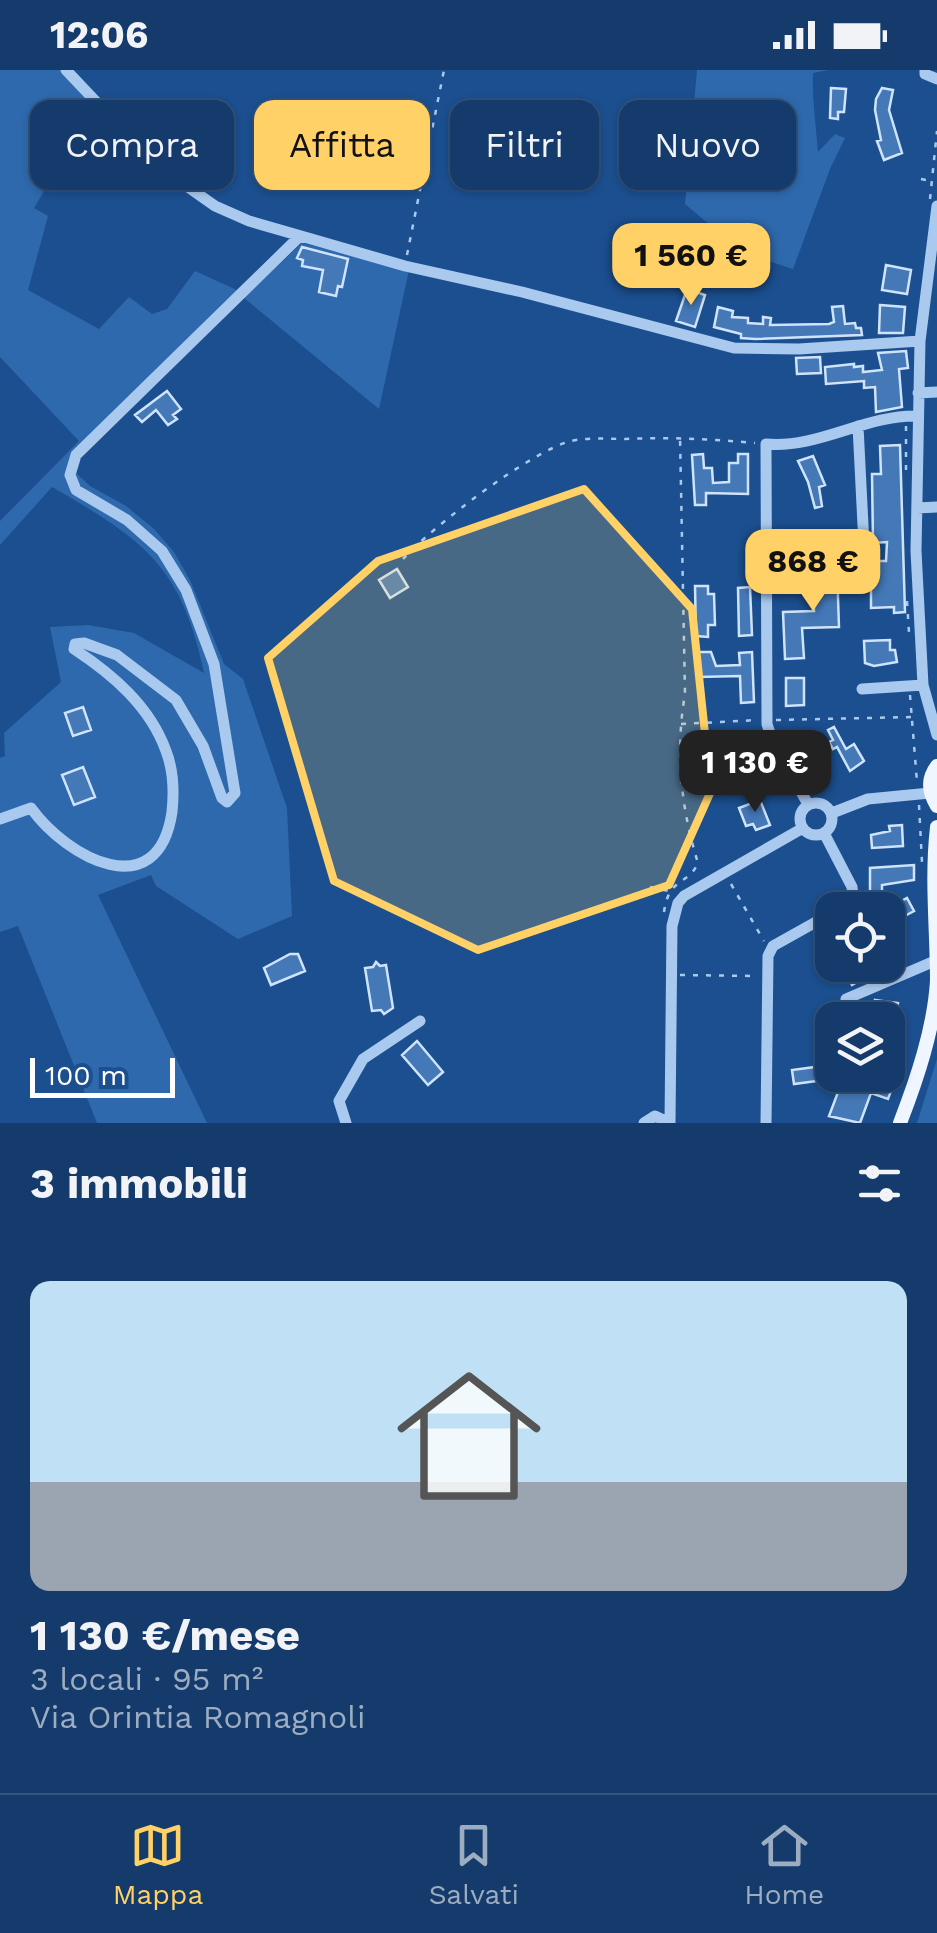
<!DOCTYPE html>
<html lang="it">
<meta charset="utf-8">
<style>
body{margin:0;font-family:"Work Sans",sans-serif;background:#1d4271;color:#f1f3f6;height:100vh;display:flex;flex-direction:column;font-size:38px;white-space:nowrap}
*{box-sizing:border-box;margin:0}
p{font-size:32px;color:#9dadc1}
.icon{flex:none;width:55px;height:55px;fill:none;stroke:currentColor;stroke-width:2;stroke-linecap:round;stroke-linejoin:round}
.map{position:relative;height:1053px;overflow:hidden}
.panel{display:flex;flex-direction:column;background:#143b6b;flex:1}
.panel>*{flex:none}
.guide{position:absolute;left:30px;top:30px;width:878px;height:90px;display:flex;gap:20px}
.buttons{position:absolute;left:815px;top:822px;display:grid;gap:20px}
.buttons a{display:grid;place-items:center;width:90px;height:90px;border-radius:20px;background:#143b6b;box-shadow:0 2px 8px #0004,0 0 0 2px #33557e;font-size:50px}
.scale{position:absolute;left:30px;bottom:25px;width:145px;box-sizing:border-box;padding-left:10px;border:5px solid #fff;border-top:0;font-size:28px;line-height:35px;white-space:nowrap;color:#fff;-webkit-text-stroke:8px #1b4f8f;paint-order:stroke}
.price{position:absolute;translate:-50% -85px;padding:0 22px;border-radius:20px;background:#ffd166;color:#111;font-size:32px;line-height:65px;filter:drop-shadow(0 2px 5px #0008)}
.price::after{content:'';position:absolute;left:50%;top:60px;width:30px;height:22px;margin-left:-15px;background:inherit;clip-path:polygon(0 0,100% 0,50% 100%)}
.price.current{background:#222;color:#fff}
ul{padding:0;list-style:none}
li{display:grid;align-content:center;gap:20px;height:530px;padding:0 30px}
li+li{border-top:2px solid #33557e}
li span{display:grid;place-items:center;height:310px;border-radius:20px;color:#555}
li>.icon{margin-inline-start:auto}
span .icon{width:180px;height:180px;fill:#fffc;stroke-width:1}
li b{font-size:42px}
h2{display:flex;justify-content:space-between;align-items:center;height:120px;padding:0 30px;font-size:42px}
.tag{padding:0 35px;border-radius:20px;background:#143b6b;box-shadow:0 2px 8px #0004,0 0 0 2px #33557e;font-size:35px;line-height:90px}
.tag.current{background:#ffd166;color:#111}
.status{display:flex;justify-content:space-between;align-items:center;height:70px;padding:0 50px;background:#143b6b;direction:ltr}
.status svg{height:28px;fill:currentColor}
.tab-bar{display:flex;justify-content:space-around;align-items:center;height:140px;border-top:2px solid #33557e;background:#143b6b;font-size:28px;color:#9dadc1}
.tab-bar a{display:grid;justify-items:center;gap:5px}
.tab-bar .current{color:#ffd166}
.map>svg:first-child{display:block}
.green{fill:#2e69ad}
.building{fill:#4478b7;stroke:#cfe3fa;stroke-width:2.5}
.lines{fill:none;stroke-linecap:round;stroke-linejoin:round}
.path{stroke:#a9c9ee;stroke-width:2.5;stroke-dasharray:5 8;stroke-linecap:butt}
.minor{stroke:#a9c9ee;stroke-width:11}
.major{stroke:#f0f6ff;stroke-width:14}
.marked{fill:#ffd166;fill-opacity:0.2;stroke:#ffd166;stroke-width:8;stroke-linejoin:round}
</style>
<div class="status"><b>12:06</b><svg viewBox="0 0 49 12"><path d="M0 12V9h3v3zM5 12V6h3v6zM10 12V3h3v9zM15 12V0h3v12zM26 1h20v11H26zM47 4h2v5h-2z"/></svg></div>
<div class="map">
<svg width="937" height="1053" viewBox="0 0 937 1053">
<rect width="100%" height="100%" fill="#1b4f8f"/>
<path class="green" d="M0,0H61L94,37L34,138L48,146L28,220L99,259L129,227L152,244L167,239L195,201L239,221L244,228L302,173L409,200L379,339L244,228L83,383L76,403L90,416L126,436L154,459L174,482L190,510L224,594L243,609L287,738L292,846L238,869L156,816L151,805L98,825L207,1053H97L18,856L0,862V688L5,686L4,663L61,612L50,557L88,555L134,563L204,603C182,495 142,469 52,417L0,475V451L79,371L0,287Z
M697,0H829L813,3C812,31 816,54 818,82L835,64L845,68L830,99L793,199L743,183L685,134Z
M937,989V1053H917Z"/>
<path class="building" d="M831,18L846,19L844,42H838V49L830,48Z
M882,18L893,20L889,40L902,83L884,90L877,71L881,70L875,40L876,29Z
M302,177L348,189L342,217L338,216L336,226L319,222L323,200L302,196L303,190L297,188Z
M886,195L911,200L907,224L882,220Z
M687,219L705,225L695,257L676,251Z
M880,235L905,237L903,263H879Z
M843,236L845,254L855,253L856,258H861L862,265L755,269L741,268V264L714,257L718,237L733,241L732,247L748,248V253L763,254V247L771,248L770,255L829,254L834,252L832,237Z
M906,281L908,298L899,299L902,337L876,342L875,317L864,318V311L826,314L825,297L854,294V297L863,296V302L882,300L878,283Z
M820,287L821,303L797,304L796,288Z
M167,321L181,339L173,345L177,349L168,355L156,340L142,352L135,345Z
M900,375L905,542L894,543V537L871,538V520H865L863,509L873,500L874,491H886L887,472L873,473L872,404H881L880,376Z
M703,384L704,398H712L713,413L729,412V393H738V384H748V424L706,423V435H695L692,385Z
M813,386L825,415L819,417L822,436L815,438L808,412L798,391Z
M837,498L839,557L802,558L804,588L785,589L783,542L814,541L813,507H820V499Z
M397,499L408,517L390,528L379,510Z
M695,516H708V524H714L715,555H708V567L696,566Z
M750,517L752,565L739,566L738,518Z
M890,570V580H895L897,592L874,596L865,593L864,571Z
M697,582H711L716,596L740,595L739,583L752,582L754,632L741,633L740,606L698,607Z
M786,608H804V635L786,636Z
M83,637L91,660L73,666L65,643Z
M834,657L846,679L854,674L864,691L850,701L837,677L833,679L829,672L833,670L828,660Z
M83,697L95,727L74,735L62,705Z
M760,730L770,755L756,760L753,754L746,756L739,738Z
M902,755L903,776L872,778L871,765L890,761L889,756Z
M914,795V810L882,815V825L870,826V798Z
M907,828L914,841L888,855V838Z
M290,884H298L305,901L271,915L264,898Z
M376,892L380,896L386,895L393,938L384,944L381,940L372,941L365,898L373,897Z
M855,895H886L852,915L845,901Z
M875,930L898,933L896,951L873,948Z
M417,971L443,1002L428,1015L402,985Z
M815,997L817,1011L794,1014L792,1000Z
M888,1001L897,1005L888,1029L871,1023L860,1053L829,1046L843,1009L842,1005H855L878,1013L881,1005H888Z"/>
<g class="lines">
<path class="path" d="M921,109L931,111
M930,129L937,61
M407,185L444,0
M906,356V408
M403,489C432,457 531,381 571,371C589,367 607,369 625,369C669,367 711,369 755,373
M907,531L909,563
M910,625L917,712
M776,650L912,647
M681,654L758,650
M919,735L922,792
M731,814L764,871
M650,817L668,821
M664,842C669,806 688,816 698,793C681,739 675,681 685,624L680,366
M680,905L757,906"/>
<path class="minor" d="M66,0L154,93L215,136L249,151L405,196L522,222L734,278L799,279L920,271
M925,0V4L937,9
M937,136L920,271L916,481L923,615L937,665
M918,323L937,322
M858,356L865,495
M917,438L937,437
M766,488L848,487
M862,619L923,615
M800 749a16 16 0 1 1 32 0a16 16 0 1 1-32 0Z
M808,734L773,673L767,654L766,374C818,379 865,345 917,346
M832,743L868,729L930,723
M0,749L31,738C67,788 158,837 172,742C174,723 173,699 166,681C150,636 112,604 74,579L75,574L84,573L117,585L176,630L203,676L222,728L227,732L235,723L214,594L186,520L162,481L127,450L76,420L70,405L76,385L299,167
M824,763L852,817L853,826L838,840
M846,929L937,890
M346,1053L339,1031L363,989L420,951
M644,1053L655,1046L670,1053
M670,1053L672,856L678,833L684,826L803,758
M766,1053L768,886L773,876L832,843"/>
<path class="major" d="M937,696C927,709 929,723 937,736
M900,1053C917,1009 934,959 937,911C937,860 931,809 937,757"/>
</g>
<path class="marked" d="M584,419L692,539L711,721L669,815L478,880L334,811L268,588L378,491Z"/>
</svg>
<div class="buttons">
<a><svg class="icon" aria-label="locate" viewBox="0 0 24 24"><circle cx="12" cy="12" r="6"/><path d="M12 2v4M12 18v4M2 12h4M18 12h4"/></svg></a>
<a><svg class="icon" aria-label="layers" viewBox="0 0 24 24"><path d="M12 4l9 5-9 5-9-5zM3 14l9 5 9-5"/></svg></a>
</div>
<div class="scale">100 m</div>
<b class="price" style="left:691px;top:238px">1 560 €</b>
<b class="price" style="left:813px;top:544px">868 €</b>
<b class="price current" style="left:755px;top:745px">1 130 €</b>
<div class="guide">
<a class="tag">Compra</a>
<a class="tag current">Affitta</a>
<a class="tag">Filtri</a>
<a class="tag">Nuovo</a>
</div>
</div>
<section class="panel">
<h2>3 immobili<svg class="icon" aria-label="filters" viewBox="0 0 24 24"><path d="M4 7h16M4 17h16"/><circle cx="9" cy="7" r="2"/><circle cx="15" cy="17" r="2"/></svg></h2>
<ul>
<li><span style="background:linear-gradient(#bfe0f5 65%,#9aa5b1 0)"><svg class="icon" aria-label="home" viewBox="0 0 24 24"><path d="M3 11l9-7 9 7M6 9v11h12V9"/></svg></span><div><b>1 130 €/mese</b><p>3 locali · 95 m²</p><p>Via Orintia Romagnoli</p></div></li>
</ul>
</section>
<nav class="tab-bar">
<a class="current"><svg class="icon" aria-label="map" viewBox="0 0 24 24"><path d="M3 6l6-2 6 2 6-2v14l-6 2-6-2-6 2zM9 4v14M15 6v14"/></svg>Mappa</a>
<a><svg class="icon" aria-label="saved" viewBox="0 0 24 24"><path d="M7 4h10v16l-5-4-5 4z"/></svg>Salvati</a>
<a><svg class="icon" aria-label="home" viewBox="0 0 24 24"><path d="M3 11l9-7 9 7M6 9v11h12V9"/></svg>Home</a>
</nav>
